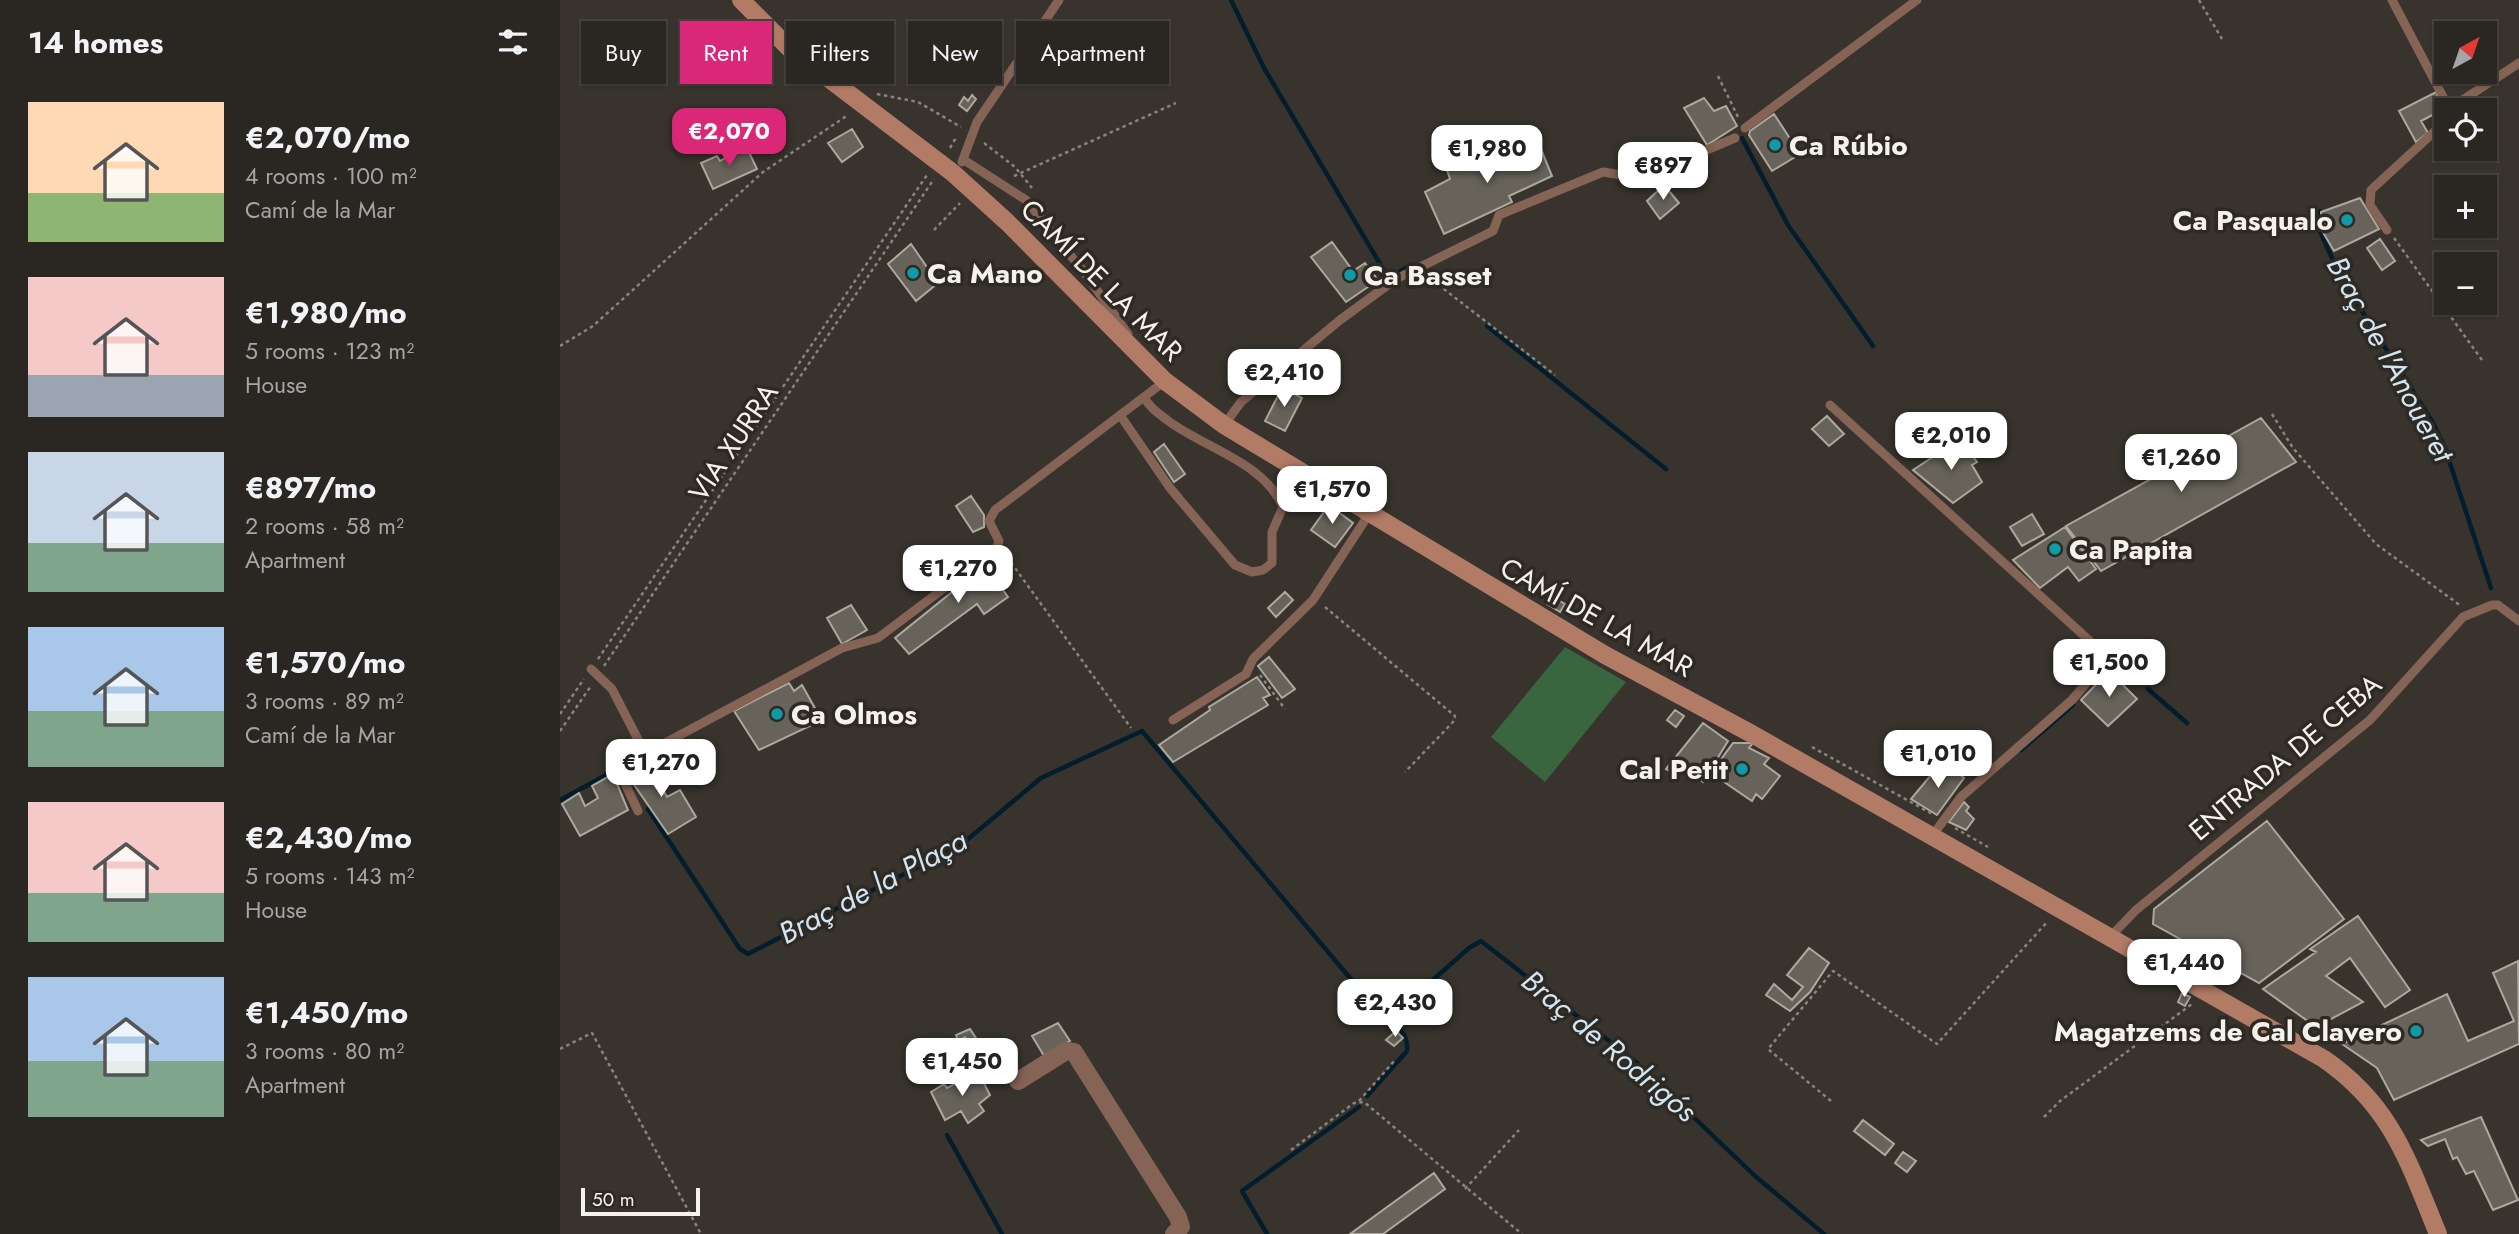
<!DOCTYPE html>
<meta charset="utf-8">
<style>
body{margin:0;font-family:Jost,sans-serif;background:#36332f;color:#f1f3f6;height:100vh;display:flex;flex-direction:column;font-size:26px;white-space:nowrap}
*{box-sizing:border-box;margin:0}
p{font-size:23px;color:#a5a5a5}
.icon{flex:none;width:38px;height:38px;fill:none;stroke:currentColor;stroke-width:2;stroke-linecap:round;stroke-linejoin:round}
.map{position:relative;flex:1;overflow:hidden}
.panel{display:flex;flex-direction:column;background:#2a2722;width:560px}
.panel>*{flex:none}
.banner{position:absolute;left:21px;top:21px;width:665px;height:63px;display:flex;gap:14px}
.needle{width:46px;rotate:40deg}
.buttons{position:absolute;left:1874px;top:21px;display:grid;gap:14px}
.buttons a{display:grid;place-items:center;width:63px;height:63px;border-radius:0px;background:#2a2722;box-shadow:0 2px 5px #0004,0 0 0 2px #464440;font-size:35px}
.scale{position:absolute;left:21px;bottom:18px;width:119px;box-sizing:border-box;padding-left:7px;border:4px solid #f5f2ed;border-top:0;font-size:19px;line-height:24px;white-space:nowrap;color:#f5f2ed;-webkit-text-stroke:5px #2e2a23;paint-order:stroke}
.price{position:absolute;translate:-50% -60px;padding:0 16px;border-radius:14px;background:#fff;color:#222;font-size:23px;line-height:46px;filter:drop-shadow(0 2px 4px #0008)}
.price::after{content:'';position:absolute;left:50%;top:42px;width:21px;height:16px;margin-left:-10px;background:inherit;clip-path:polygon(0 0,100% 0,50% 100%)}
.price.current{background:#db2777;color:#fff}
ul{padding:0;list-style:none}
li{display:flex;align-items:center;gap:21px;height:175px;padding:0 28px}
li span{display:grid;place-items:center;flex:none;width:196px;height:140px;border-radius:0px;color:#555}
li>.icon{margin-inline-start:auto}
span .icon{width:84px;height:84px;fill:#fffc;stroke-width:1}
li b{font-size:30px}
h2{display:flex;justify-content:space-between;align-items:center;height:84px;padding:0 28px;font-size:30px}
.tag{padding:0 24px;border-radius:0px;background:#2a2722;box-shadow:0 2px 5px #0004,0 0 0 2px #464440;font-size:24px;line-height:63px}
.tag.current{background:#db2777;color:#fff}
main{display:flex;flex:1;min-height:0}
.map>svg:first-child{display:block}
.green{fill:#39653f}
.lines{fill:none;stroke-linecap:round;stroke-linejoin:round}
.stream{stroke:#021d2c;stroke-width:4.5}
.building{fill:#67635a;stroke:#ada89e;stroke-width:2}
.path{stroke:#88847e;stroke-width:2.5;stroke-dasharray:3.5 3.5;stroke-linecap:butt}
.lane{stroke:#856355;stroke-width:9}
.street{stroke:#856355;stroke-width:18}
.secondary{stroke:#b27b66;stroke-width:18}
.culture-dot{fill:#0f9aa8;stroke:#2e2a23;stroke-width:2.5}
.labels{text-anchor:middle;stroke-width:7;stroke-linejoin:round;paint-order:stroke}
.poi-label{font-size:28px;font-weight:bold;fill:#f5f2ed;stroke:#2e2a23;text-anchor:start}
.street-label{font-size:28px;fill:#f5f2ed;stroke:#2e2a23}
.water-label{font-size:30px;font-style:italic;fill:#d1e5f2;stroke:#2e2a23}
</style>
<main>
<section class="panel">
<h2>14 homes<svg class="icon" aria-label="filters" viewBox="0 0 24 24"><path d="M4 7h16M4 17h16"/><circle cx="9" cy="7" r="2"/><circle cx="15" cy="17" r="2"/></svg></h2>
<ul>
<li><span style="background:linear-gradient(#ffd9b3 65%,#8fb573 0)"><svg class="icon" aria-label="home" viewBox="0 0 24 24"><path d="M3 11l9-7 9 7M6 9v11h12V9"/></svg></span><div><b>€2,070/mo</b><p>4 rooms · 100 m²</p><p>Camí de la Mar</p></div></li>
<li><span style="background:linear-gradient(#f6c9c9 70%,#9aa5b1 0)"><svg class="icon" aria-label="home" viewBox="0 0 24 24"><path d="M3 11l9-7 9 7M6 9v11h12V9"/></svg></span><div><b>€1,980/mo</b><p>5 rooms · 123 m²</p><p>House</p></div></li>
<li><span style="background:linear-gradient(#c9d6e8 65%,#7fa58c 0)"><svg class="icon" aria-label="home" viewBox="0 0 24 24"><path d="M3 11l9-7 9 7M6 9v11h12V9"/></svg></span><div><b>€897/mo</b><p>2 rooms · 58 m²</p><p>Apartment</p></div></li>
<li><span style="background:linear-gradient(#a9c7e8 60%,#7fa58c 0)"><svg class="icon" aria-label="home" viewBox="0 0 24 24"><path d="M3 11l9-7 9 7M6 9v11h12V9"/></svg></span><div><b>€1,570/mo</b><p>3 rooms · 89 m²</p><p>Camí de la Mar</p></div></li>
<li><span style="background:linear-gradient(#f6c9c9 65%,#7fa58c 0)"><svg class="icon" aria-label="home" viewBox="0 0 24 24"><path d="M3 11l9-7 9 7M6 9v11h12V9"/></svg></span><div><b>€2,430/mo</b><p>5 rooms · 143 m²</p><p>House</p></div></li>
<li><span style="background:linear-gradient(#a9c7e8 60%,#7fa58c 0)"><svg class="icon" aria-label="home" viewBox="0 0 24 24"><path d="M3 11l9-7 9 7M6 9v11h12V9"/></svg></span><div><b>€1,450/mo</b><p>3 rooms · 80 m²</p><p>Apartment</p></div></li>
</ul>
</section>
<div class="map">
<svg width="1959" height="1234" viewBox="0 0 1959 1234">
<rect width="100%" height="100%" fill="#38342d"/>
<path class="green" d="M1005,647L1066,682L985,782L931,737Z"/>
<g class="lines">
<path class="stream" d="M671,0L704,68L826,274L831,277L846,268
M1182,138L1228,225L1313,346
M1760,211L1758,227L1781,278L1873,423L1885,448L1931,588
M927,326L1106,469
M1588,689L1627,723
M1461,750L1513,705
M0,800L50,773
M88,809L180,949L188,954L401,845L481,778L582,731L822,1016C835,1023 849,1033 847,1051L807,1096
M830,1018L909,948L921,941L1076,1062L1195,1176L1264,1234
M387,1135L442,1234
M707,1234L682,1191L799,1107"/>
</g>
<path class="building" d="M1876,92L1884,109L1861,121L1868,133L1856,142L1839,111Z
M412,95L416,99L407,111L399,105L404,97L408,101Z
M1144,98L1154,111L1166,106L1177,126L1147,145L1124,108Z
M1214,114L1240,154L1212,171L1189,135L1190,131Z
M292,129L303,147L282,162L268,143Z
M976,137L992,176L949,196L952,202L884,234L865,192L890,179L887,170L906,162L910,170Z
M186,146L197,169L153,189L141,163L157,156L160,161Z
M1104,185L1119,203L1100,219L1087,201Z
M1800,198L1819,229L1774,251L1761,229V212Z
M1820,239L1835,261L1822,270L1807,248Z
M772,242L793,271L805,263L818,280L786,302L751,257Z
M351,244L378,283L356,301L328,264Z
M722,388L742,398L725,431L705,421Z
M1267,416L1284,434L1269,446L1252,429Z
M1701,418L1736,462L1541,571L1506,526Z
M1400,439L1417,462L1412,465L1422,482L1393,503L1353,470Z
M604,444L625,474L614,482L594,452Z
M411,496L424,515V527L413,532L396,506Z
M769,505L793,523L775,547L751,530Z
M1472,514L1484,534L1462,546L1450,527Z
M1505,527L1536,569L1519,581L1508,567L1480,588L1453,560Z
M438,555L450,570L436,580L448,597L424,614L417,604L349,654L335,638Z
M725,592L733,600L716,617L708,608Z
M993,597L1005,604L1000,612L987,604Z
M291,605L307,630L282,644L267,618Z
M709,657L735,689L722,698L698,666Z
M1549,671L1577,699L1548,726L1521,700Z
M697,677L710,695L703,698L708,705L613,762L599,745L650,710L649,707Z
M229,683L234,691L242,685L260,717L252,725L199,750L174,711Z
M1115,710L1124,716L1116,727L1107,720Z
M1143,723L1168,741L1143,782L1122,765L1115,774L1106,769Z
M1173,743H1193L1189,748L1209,758L1204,764L1220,776L1202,799L1196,794L1192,801L1151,773Z
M87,760L107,797L120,790L136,817L108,834L68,776L72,768Z
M1390,767L1404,778L1377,815L1351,799L1376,769L1384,776Z
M53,774L68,810L20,836L2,804L19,793L25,806L38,798L32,786Z
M1404,802L1409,807L1406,811L1414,819L1406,830L1389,822Z
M1707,821L1784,919L1699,983L1593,924L1594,909Z
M1798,916L1850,990L1825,1007L1790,958L1766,976L1803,1002L1756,1027L1703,989L1756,952L1750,949Z
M1249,948L1269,963L1250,992L1230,1011L1206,995L1214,984L1232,1000L1243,987L1227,975Z
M1958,961L1959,1044L1834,1100L1817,1068L1782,1044L1887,994L1908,1041L1954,1021L1933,973Z
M1622,993L1630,997L1625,1006L1618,1002Z
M498,1023L510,1041L484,1056L472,1036Z
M410,1029L422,1047L417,1050L405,1037L398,1041L396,1035Z
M836,1031L843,1038L834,1046L826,1040Z
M418,1072L430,1095L419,1104L424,1111L408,1123L401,1111L385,1120L371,1092L384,1084L387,1088Z
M1921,1117L1958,1200L1933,1210L1914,1171L1906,1174L1897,1157L1893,1159L1885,1139L1868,1146L1861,1140Z
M1303,1120L1334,1144L1325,1155L1294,1131Z
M1343,1152L1356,1161L1347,1172L1335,1163Z
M874,1173L885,1189L823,1234H790Z"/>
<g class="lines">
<path class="path" d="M1639,0L1662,39
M1158,76L1178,117
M317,94L358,102L401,127
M424,143L455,167L472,188
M390,148L397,136
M454,176L616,103
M374,230L400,203
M1834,238L1922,360
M867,276L995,375
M579,326L592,343
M0,346L33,326L203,172L288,115
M1712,414L1733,448L1816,544L1901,606
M447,557L571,728
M765,607L895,716L894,721L845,772
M38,659L367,175
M44,666L374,179
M700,675L725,709
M0,714L24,679
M0,731L31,686
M1252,747L1374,815
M1395,828L1428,847
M0,1049L32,1033L141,1234
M799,1101L836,1059
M1271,1101L1208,1049L1273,971L1377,1044L1488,921
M1484,1117L1500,1101L1632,1004
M731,1150L794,1103L804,1102L962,1234
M905,1189L959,1130"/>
<path class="lane" d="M1832,0L1890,110
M1887,101H1901L1959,63
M1185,128L1357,0
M404,160L466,200L524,272L568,334
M402,162L417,122L499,0
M1827,230L1810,205L1811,190L1886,121
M1270,405L1542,652L1544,662L1512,700L1401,797L1372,836
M560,415L610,488L675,565L692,572L703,570L712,563V532L723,507C704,462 644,448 607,420C598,413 589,407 584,397
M664,425L681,402L780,320L836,279L933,231L939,215L1043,172L1080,178L1175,138
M31,669L52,689L85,753
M613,720L686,674L693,659L753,600L809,514
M78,811L61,775L68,763L282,648L318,638L436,549L439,541L429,521L435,510L605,381
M1550,937L1576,910L1810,720L1903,617L1932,605H1938L1959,621"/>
<path class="street" d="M458,1081L506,1051L514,1052L618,1217L621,1227L614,1234"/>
<path class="secondary" d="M181,0L230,49L393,173L447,222L605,381L664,425L1045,655L1192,734L1764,1059C1832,1106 1848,1161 1878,1234"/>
</g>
<g class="culture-dot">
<circle cx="1215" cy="145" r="7"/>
<circle cx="1787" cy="220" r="7"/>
<circle cx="353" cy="273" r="7"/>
<circle cx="790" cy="275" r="7"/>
<circle cx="1495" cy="549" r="7"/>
<circle cx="217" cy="714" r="7"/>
<circle cx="1182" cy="769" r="7"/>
<circle cx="1856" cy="1031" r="7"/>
</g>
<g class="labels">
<g class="poi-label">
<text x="1229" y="155">Ca Rúbio</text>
<text x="1773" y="230" text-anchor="end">Ca Pasqualo</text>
<text x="367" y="283">Ca Mano</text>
<text x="804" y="285">Ca Basset</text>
<text x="1509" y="559">Ca Papita</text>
<text x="231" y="724">Ca Olmos</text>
<text x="1168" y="779" text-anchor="end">Cal Petit</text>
<text x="1842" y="1041" text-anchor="end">Magatzems de Cal Clavero</text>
</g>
<g class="street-label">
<text transform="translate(542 280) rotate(45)" y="10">CAMÍ DE LA MAR</text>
<text transform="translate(173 442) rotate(-56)" y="10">VIA XURRA</text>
<text transform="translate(1037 617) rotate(29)" y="10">CAMÍ DE LA MAR</text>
<text transform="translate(1725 757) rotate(-40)" y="10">ENTRADA DE CEBA</text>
</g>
<g class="water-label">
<text transform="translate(1830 359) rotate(61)" y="10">Braç de l'Anoueret</text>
<text transform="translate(313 887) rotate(-28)" y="10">Braç de la Plaça</text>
<text transform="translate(1049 1046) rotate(40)" y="10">Braç de Rodrigós</text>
</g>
</g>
</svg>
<div class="buttons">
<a><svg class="needle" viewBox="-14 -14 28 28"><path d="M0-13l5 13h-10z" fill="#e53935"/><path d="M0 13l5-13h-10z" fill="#a5a5a5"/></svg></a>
<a><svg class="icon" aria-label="locate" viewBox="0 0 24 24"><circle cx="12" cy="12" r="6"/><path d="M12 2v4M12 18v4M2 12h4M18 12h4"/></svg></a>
<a>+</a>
<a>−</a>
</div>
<div class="scale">50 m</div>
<b class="price current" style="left:169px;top:168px">€2,070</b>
<b class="price" style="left:927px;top:185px">€1,980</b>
<b class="price" style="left:1103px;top:202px">€897</b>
<b class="price" style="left:724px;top:409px">€2,410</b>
<b class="price" style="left:1391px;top:472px">€2,010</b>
<b class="price" style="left:1621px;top:494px">€1,260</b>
<b class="price" style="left:772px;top:526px">€1,570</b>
<b class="price" style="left:398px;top:605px">€1,270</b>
<b class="price" style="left:1549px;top:699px">€1,500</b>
<b class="price" style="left:1378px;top:790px">€1,010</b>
<b class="price" style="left:101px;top:799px">€1,270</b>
<b class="price" style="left:1624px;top:999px">€1,440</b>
<b class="price" style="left:835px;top:1039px">€2,430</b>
<b class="price" style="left:402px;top:1098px">€1,450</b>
<div class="banner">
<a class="tag">Buy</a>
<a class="tag current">Rent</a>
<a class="tag">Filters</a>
<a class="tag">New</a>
<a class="tag">Apartment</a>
</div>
</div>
</main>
